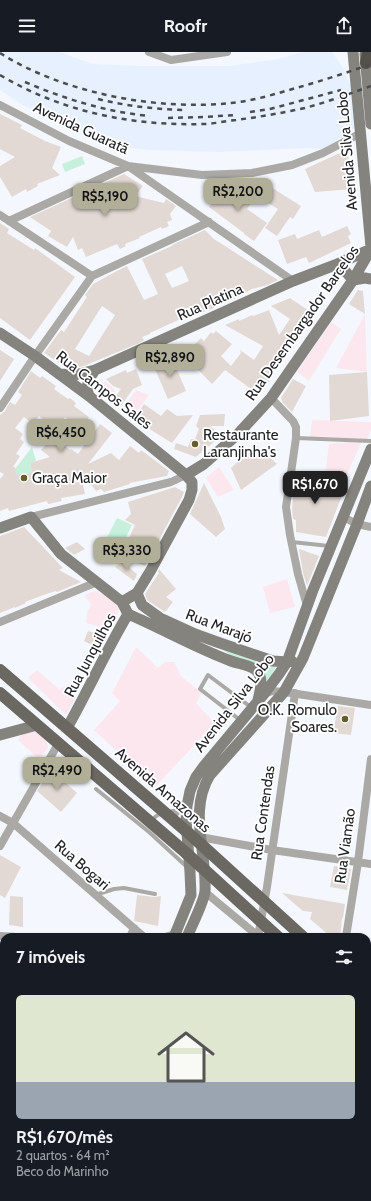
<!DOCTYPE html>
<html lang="pt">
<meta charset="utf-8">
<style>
body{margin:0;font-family:Cabin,sans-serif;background:#20242c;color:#f1f3f6;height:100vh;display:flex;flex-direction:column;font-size:15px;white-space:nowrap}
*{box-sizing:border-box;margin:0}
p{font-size:13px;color:#9ea1a6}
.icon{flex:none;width:22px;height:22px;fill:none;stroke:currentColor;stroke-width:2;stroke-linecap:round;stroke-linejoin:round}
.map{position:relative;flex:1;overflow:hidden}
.panel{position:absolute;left:0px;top:881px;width:371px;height:268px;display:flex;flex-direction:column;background:#171b24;border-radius:12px 12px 0 0;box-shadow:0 1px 3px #0004}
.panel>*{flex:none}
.price{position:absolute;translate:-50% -34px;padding:0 9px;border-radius:8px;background:#b2af99;color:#111;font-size:13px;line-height:26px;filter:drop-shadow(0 1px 2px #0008)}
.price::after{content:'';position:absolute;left:50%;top:24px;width:12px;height:9px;margin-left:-6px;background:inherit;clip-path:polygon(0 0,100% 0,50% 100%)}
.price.current{background:#222;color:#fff}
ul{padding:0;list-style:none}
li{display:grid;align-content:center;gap:8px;height:212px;padding:0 16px}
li+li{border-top:1px solid #363941}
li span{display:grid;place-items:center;height:124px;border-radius:6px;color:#555}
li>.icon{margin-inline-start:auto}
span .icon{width:72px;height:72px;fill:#fffc;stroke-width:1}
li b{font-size:17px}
h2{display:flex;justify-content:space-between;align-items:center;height:48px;padding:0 16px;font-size:17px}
header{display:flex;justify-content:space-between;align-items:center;height:52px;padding:0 16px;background:#171b24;font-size:18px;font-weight:800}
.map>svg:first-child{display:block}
.commercial{fill:#fce7ee}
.built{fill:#e6f0ff}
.green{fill:#c6f0db}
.building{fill:#e2d8d4;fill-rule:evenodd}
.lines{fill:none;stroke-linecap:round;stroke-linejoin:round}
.lane{stroke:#aaa9a5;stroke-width:4}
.street{stroke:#aaa9a5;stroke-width:8}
.secondary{stroke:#84837d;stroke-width:11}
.primary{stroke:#6a6861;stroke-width:12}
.highway{stroke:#54514a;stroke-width:12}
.rail{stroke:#4a4d50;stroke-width:2.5;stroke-dasharray:5 5;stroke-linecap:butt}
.poi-dot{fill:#655c28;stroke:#fff;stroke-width:1.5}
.labels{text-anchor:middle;stroke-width:3.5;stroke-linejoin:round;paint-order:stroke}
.street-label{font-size:15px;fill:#212326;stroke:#fff}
.poi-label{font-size:15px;fill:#212326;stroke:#fff;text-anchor:start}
</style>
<header><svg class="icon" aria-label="menu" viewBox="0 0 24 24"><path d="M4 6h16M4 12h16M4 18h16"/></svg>Roofr<svg class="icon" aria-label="share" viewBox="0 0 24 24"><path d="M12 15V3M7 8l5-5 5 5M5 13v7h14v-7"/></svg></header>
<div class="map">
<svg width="371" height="1149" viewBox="0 0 371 1149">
<rect width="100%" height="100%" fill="#f4f8fe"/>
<path class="commercial" d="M365,262L367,320L336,316Z
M331,270L341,277L309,329L297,320Z
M106,329L114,337L116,342L110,349L94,337L95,334Z
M136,338L149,343L133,365L122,357Z
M312,368L371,370V378L367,387L310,385Z
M362,389L345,427L325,423L329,392Z
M219,415L234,438L218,445L206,426Z
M287,527L295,555L270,561L263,535Z
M95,539L122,550L111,578L86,571L87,560L91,553L85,543Z
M136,595L158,616L165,610H174L181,624L202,641L196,651L215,671L155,735L94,678L120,649L112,641Z
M37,618L60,638L64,634L77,643L66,663L28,626Z
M33,677L45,681L48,696L39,707L18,688L24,680Z
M367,959L371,961V1001L367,1004Z"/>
<path class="built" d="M0,0H59L93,12L141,14H229L278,7L303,0H332L344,17L356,47L358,74L324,97L306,96L220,100L150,98L121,95L47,65L21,52L0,38Z"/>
<path class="green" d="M82,104L85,112L65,120L62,112Z
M32,395L36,409L30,411L32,420L17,424L15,417Z
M117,466L132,473L120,497L105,489Z
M222,597L277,613L271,624L264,632Z"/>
<path class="building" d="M0,62L22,73L20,76L45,89L61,95L52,116L60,123L37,132L38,134L27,140L26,137L12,145L0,125V114L15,105L0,97Z
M342,100L348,103L353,137L315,140L305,117Z
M124,122L143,134L135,144L164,151L166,147L176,154L170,162L172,168L167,170L169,174L162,177L161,175L139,185L140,186L125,192L126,194L120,197L117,192L86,205L82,196L78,198L73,185L67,195L48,184L51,179L30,165Z
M226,132L252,150L247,157L267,171L254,189L244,182V181L209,155Z
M269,134L301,154L293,167L290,165L277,184L265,176L278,157L260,146Z
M0,171L9,177L7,181L34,198L35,196L75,225L30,288L0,266Z
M347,174L351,182L348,184L351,191L309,211L306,205L287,212L278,188L295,182L297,187L319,178L322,185Z
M205,178L214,187L278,228L268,233L252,237L234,247L233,245L225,249L223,246L212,252L214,256L201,261L200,259L188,265L187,264L150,281V282L142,285L144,288L137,292L84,314L74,316H67L44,301L61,278L64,280L87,245L85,243L93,232L115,220L127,214L144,248L158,242L142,207L172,194V193ZM182,214L189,229L172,236L165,222ZM102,254L115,263L89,304L75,297Z
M358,238L363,239L365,262L349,252Z
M290,246L315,263L299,286L298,285L283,305L272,321L274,322L268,330L264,327L255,340L225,318L212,332L184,303L201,286L204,289L211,280L213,282L216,279L232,292L221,304L231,314L241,301L240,298L254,308L263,294L225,273L239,267V269L252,263L253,264L269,258L279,283L290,267L271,254Z
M0,298L14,307L0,329Z
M165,307V309L168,307L169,310L173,308L186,339L168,347L154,315L157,314L156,312L159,311L158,309Z
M136,317L142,333L133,337L120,355L112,349L121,337L113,334L106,327L126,318L127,321Z
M31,319L40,326L42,324L56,334L54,337L68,347L70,346L76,351L74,354L89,365L80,377L65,365L56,377L39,364L33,372L24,365L15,376L23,382L20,387L24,390L16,402L20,404L13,415H15L17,423L32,420L30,411L50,405L41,398L50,388L44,384L49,378L58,385L56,387L70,398L71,397L78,402L100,372L112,381L88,412L111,401L119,408L130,394L139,401L141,398L169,419L167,424L129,431L130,432L104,440L101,437L96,439L80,419L85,442L61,446L62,449L48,452L47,449L9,459L8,456L0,459V427L4,422L0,420V363L5,359L10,350L15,353L22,343L18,340Z
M367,320L369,364L330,369L329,323Z
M293,327L306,334L292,360L283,351L281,346Z
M144,352L161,364L167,357L177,364L193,363L172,391L151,378L135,365Z
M225,362L224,374H210L221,384L196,405L174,397L176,391L188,395L191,387H195L199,377L196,374L200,363Z
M256,393L277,412L241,438L231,416Z
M296,423L346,433L326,485L296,480V468L293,467L292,455Z
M204,431L221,465L225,477L216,485L190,462Z
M175,435L184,440L182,445L145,514L121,503L135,473L125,468L131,462L128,450Z
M24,475L63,516L59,518L81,530L57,540L56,539L46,542L25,550L26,551L15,556V555L0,561V484Z
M77,490L85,497L74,503L65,496Z
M299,497L319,504L307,534L303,521Z
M122,510L137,522L134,529L115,515Z
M159,517L176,537L166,545L173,550L165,560L147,548L145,542L159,521L158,520Z
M88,579L101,583L96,595L84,589Z
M338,654L355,656L351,683L333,681Z
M51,718L77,741L61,760L37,739Z
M0,803L21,815L5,846L0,843Z
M334,814L351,817L347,838L330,835Z
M282,841L345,852L343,866H342L340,885H331L310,867L312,860L303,859Z
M137,843L155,845L161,844L158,874L134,869Z
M10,844L23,845V875L9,873Z"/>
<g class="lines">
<path class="lane" d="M296,386L371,389
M292,490L329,494
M240,668L200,637L208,623L252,656
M96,737L149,780L187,815
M151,770C157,759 169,760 180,758L174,766
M95,843L114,837L124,836L155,842"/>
<path class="street" d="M149,0L171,8L227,0
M0,53L69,89L128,114L202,123L252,121L292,113L323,101L361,81
M0,163L92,224
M9,169L128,114L293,229
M271,346L293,369L296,375V386L286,455L290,483L298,522L307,554
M0,356L35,304L92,224L209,170
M31,465L171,430L186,423
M343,465L357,472L371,475
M0,570L97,530
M264,642L272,639L284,640L371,653
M0,764L13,771L144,885
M200,785L272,798L371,812
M0,794L58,692
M205,840L258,884
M0,884L16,885
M130,885L134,876
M165,885L175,882
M258,885L267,835L295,641
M346,885L358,810L371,707
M0,976H4
M0,1065H4
M367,1067L371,1068
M128,1149L129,1145
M217,1149V1145
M306,1149V1145"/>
<path class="secondary" d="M353,0L371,195
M365,2L371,72
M335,213L346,220L353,228
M353,228L365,226L371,227
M0,281L35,304L89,344L186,423L192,430V438L189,448L151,518L137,541L122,550
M59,322L75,323L95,318L293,229L335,213L371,197
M89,344C85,333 89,327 95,318
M186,423L204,412L238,382L271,346L353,228L371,197
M0,476L31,465L61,502L122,550L128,562C106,599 88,639 67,676
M137,541L142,553L160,566L195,582L217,590L273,609L287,610L292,609
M128,562C163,577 196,596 231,609C239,612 251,613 257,619C264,627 260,639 258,648
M0,683L37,673
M174,885L191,843L190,820L186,768L187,754L190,739L196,725L204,714L264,642L279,622L287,610L313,538L371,397
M187,885C192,873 204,850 205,839C207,799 188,759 210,723L284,640L303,606L357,472L371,434
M51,1149L53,1145
M65,1149L67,1145"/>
<path class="primary" d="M0,618L193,785L303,885
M0,641L185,800L278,885
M367,930L371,932
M367,952L371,953"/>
<path class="highway" d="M366,11L368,0"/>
<path class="rail" d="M0,1C63,41 157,59 231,51C253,49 275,42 296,36C321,29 346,21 371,12
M0,23C62,60 132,74 203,72C214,72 225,69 236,68C259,65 282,61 305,56C327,50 349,42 371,34
M25,30C65,47 106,60 150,64
M98,47C126,54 154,57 183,58
M250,60L270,57L341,38
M168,66L203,65L236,63"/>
</g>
<g class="poi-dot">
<circle cx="195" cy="392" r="4"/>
<circle cx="24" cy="426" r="4"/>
<circle cx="345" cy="667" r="4"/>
</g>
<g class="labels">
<g class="street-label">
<text transform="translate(81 76) rotate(25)" y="5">Avenida Guaratã</text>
<text transform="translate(347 99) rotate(-95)" y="5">Avenida Silva Lobo</text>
<text transform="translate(210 250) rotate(-24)" y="5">Rua Platina</text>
<text transform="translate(302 271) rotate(-55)" y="5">Rua Desembargador Barcelos</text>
<text transform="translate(104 338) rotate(38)" y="5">Rua Campos Sales</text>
<text transform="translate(219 574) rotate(21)" y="5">Rua Marajó</text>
<text transform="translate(90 603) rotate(-62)" y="5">Rua Junquilhos</text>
<text transform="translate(234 651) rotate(-52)" y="5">Avenida Silva Lobo</text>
<text transform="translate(163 738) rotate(41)" y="5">Avenida Amazonas</text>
<text transform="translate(263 761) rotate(-82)" y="5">Rua Contendas</text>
<text transform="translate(345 794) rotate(-82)" y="5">Rua Viamão</text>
<text transform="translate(82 813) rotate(41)" y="5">Rua Bogari</text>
</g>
<g class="poi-label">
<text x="203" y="388">Restaurante<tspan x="203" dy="17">Laranjinha's</tspan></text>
<text x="32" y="431">Graça Maior</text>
<text x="337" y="663" text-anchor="end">O.K. Romulo<tspan x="337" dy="17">Soares.</tspan></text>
</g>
</g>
</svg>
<b class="price" style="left:238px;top:160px">R$2,200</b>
<b class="price" style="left:105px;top:165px">R$5,190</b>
<b class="price" style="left:170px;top:326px">R$2,890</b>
<b class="price" style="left:61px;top:401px">R$6,450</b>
<b class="price current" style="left:315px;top:453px">R$1,670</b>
<b class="price" style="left:127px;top:519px">R$3,330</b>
<b class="price" style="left:57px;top:739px">R$2,490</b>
<section class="panel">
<h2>7 imóveis<svg class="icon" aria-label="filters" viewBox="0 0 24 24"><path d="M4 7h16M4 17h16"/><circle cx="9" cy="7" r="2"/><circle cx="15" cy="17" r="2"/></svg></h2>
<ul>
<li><span style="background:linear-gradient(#dfe7d0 70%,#9aa5b1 0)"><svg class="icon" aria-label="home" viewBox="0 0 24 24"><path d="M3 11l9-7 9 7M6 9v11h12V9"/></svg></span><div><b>R$1,670/mês</b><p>2 quartos · 64 m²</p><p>Beco do Marinho</p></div></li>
</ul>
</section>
</div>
